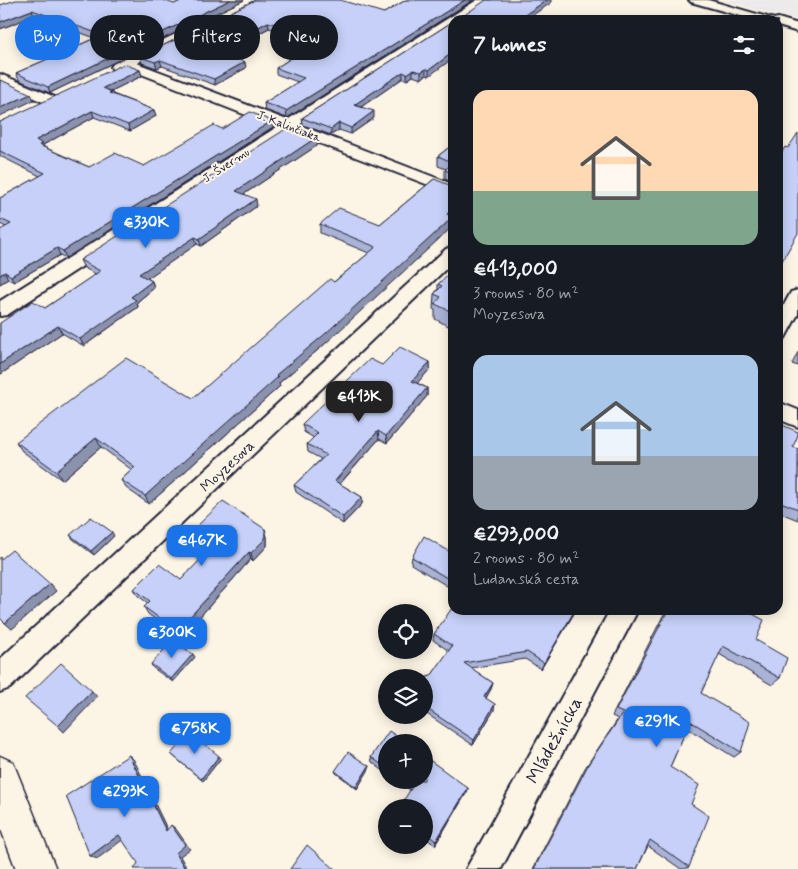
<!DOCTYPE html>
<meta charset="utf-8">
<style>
body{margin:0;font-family:Mynerve,sans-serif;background:#20242c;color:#f1f3f6;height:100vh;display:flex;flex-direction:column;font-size:19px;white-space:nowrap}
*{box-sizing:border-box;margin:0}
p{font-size:16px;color:#9ea1a6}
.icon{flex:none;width:28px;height:28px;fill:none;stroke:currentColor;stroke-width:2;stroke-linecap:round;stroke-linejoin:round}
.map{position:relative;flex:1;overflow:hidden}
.drawer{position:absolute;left:448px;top:15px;width:335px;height:600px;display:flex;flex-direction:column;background:#171b24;border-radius:15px;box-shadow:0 2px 12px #0003}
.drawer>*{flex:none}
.hud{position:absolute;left:15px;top:15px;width:358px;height:45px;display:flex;gap:10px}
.tools{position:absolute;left:378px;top:604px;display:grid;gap:10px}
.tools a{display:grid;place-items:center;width:55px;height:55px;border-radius:50%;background:#171b24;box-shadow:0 2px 12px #0003;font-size:25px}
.price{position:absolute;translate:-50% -42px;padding:0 11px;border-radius:10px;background:#1a73e8;color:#fff;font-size:16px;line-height:32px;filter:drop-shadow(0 1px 2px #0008)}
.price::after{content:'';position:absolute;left:50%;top:30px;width:15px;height:11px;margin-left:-8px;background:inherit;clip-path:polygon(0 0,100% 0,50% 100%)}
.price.selected{background:#222;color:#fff}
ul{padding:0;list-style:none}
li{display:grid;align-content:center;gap:10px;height:265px;padding:0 25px}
li span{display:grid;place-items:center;height:155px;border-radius:15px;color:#555}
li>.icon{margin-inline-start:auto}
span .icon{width:90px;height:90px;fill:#fffc;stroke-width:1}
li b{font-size:21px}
h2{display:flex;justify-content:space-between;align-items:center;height:60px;padding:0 25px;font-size:21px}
.tag{padding:0 18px;border-radius:22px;background:#171b24;box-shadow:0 2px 12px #0003;font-size:18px;line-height:45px}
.tag.selected{background:#1a73e8;color:#fff}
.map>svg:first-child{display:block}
.built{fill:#eceaeb}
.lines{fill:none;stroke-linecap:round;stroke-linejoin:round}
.street-casing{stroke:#22223b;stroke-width:4}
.secondary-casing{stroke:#22223b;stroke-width:3}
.street{fill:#fcf5e5;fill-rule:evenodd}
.secondary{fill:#fcf5e5;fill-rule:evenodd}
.wall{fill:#aab3d5;stroke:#22223b}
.shaded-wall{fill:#8b92ae;stroke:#22223b}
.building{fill:#c6d0f8;stroke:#22223b}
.labels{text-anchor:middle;stroke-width:4;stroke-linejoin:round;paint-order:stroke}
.far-street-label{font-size:12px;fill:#22223b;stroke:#fcf5e5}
.street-label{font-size:15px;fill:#22223b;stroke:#fcf5e5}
.near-street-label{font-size:18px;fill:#22223b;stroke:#fcf5e5}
</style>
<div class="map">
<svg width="798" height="869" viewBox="0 0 798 869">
<rect width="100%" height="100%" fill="#fcf5e5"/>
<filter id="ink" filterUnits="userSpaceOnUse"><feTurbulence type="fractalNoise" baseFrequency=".02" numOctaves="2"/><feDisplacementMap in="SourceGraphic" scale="10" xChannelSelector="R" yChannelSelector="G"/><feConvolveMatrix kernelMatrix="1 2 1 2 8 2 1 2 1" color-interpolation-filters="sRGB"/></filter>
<g filter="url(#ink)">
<path class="built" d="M721,0H798V20Z"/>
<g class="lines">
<g class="street-casing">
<path id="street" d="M477,0H491L462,20H452V26L299,125L452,184V194L290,132L7,315L0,316V301L277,127L126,68L118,71L113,70L111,67L113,64L182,31H190L192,34L190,37L137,63L287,120Z
M689,0H708L774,19L778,18L798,24V32L778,26V20H755L691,2Z
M0,74L55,97L57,100L55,103H45L0,83Z
M452,247V263L10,688L0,692V659L446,249Z
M798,290V314L785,338L778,340V316L791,292Z
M778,402L798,410V427L778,419Z
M610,610H638L501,869H466Z"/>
</g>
<g class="secondary-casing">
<path id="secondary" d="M0,756L13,762L56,869H16L0,827Z"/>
</g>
<use href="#street" class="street"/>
<use href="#secondary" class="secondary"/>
</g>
<path class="wall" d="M183,0H244L50,93L19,80L16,73L95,38L34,16L0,29V5L174,4Z
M255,0L384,13L406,0H473L287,118L265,110L264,103L298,82L276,74V68L314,43L269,28L221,54L246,68L215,85L162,66L157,68L142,63L140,57Z
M452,22L429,76L426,75L421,79L413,76L407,80L403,78L361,107L374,118L351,134L339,130L331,135L303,125L302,118Z
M140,70L142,76L111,91L113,94L154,110L156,116L130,131L94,117L43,145L44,147L89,167L144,166L222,129L272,121L273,127L66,258L60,255L14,282L8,279L0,284L6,227L0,224V198L40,176L0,156V122Z
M318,145L244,194L257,206L201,246L197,244L147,278L152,281L154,288L137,302L138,307L84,346L62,333L1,374L0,373V323L45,308L96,274L84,268L80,260Z
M452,145V182L445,179V170L446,169L438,166V156Z
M434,179L326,343L279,383L280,386L149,504L126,488L121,480L132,470L101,447L62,480L22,451L16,442L193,398L369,253L320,233V224H380Z
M452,271V328L435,319V310L433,309L434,294L438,289V284Z
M798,352V366L792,364Z
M430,362V369L417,383L427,388V396L387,443L379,439L340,484L362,497V504L343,524L296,492L294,485L321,459L308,452L307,444L314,438L304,432L302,424L382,365Z
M778,423L793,447L798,449V520L778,512Z
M194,529H265L267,537V546L253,561L251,559L181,638L148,614L144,607L148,603L138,596L134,589L181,580L213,547L197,536Z
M70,535L114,536L94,555L73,539Z
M452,553V589L411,564L412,557Z
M452,610H576L541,669L525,659L471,668L493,683L491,689L486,698L494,710L473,745L424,712V703L427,699L424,685V678L431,676L449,651L433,640L434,634Z
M666,610H745L756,640L780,678L772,685L719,654L701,693L741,752L734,757L687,728L670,767L691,804L689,867L685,869H681L648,846L637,869H533L585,768L618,719L612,716Z
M195,657L173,682L153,668L151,664Z
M386,742V773L372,762L371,757Z
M171,754L221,758L203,781Z
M369,766V769L357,789L336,773L335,771Z
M396,780H424L468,788L467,792L435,845L424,837V808L410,790Z"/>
<path class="shaded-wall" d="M230,0H244L50,93L48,87Z
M465,0H473L287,118L286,111Z
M547,0H551V3L525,20H517Z
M32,10L34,16L0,29V22Z
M268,22L269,28L214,57L213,51Z
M452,53V59L429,76V70Z
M160,60L162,66L157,68L155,62Z
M245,62L246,68L215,85L214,79Z
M426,69V75L421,79V72Z
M140,70L142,76L105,94L103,88Z
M413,70V76L407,80V74Z
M403,72V78L355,111L354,105Z
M31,94L34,100L0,116V108Z
M154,110L156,116L130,131L128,125Z
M92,111L94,117L43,145L45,150L42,152L36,140Z
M374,111V118L351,134V128Z
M272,121L273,127L66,258L63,251Z
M339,123V130L331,135V129Z
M317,137L318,145L238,198L236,191Z
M256,199L257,206L201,246L199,239Z
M452,209V218L447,214Z
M452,218V227L326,343L279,383L280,386L149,504L145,496L276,375Z
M195,237L197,244L142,282L139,274Z
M57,248L60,255L14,282L11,276Z
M5,272L8,279L0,284V275Z
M152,281L154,288L137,302L138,307L84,346L80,339L131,297Z
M58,326L62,333L1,374L0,372V364Z
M430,362V369L412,389V381Z
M427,388V396L387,443L386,436Z
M378,431L379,439L336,488L335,481Z
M96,438L101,447L62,480L56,471Z
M362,497V504L343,524V517Z
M265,529L267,537V546L253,561L251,553Z
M112,532L114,536L94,555L91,551Z
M249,552L251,559L181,638L177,631Z
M50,584L56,591L12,629L5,623Z
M575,610H576L541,669L544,663Z
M193,654L195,657L173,682L171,679Z
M493,683L491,689L483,703L484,697Z
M92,691L97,697L64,732L58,726Z
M495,704L494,710L473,745L474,740Z
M129,755L134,760L170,835L166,831Z
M219,756L221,758L203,781L201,779Z
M369,766V769L357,789L356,787Z
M468,788L467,792L435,845L436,841Z
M171,825L176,829L190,849L180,856L187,869H185L176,853Z
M119,835L125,838L97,859L90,856Z"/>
<path class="building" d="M16,0H163L174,4L183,0H230L48,87L16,73L102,35L32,10L0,22V5Z
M255,0H340L384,13L406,0H465L286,111L264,103L304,78L276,68L320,39L268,22L213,51L245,62L214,79L160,60L155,62L140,57Z
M486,0H547L517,20H454V16H463Z
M641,18L650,20H638Z
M452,22V53L429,70L426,69L421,72L413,70L407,74L403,72L354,105L374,111L351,128L339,123L331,129L302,118Z
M124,64L140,70L103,88L112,92L109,93L154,110L128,125L92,111L36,140L42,144L39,145L89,167L115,153L144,166L214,125L222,129L250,112L272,121L63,251L57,248L11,276L5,272L0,275V230L11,224L0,219V198L45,173L0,151V122Z
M1,80L31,94L0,108V81Z
M289,127L317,137L236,191L256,199L199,239L195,237L139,274L152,281L131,297L136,300L80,339L58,326L0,364V323L33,301L45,308L100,271L80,260Z
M798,133V233L778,268V154L780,155L785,147L788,148Z
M452,145V162L438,156Z
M452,163V173L445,170Z
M434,179L452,186V209L447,214L452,217V218L325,334L276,375L278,377L145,496L121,480L135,467L96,438L56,471L16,442L126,358L193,398L330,279L334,282L376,247L320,224L339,208L380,224Z
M452,271V312L435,304L441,297L434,294L442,286L438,284Z
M400,347L430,362L412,381L427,388L386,436L378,431L335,481L362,497L343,517L294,485L326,455L307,444L318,433L302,424L370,359L382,365Z
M778,423L798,432V435L793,447L798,449V509L778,501Z
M223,501L265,529V539L251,553L249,552L177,631L144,607L150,601L134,589L159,564L181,580L216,543L194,529Z
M91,517L112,532L91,551L70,535Z
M424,536L452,553V581L412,557Z
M12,550L50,584L5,623L0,618V557L1,559Z
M778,551L780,552L778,559Z
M452,608V610H575L544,663L527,652L464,663L493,683L484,697L495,704L474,740L424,707V703L428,697L424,678L431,676L452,646L434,634Z
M668,610H745L764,620L756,640L787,658L780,678L723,646L701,693L750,722L741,752L690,721L670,767L699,785L691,804L709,816L689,867L650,840L637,869H534L589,763L623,713L616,710Z
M173,640L193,654L171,679L151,664Z
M61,663L92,691L58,726L25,698Z
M389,731L405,742H386V768L371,757Z
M190,732L219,756L201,779L171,754Z
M348,752L369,766L356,787L335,771Z
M129,755L166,831L171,825L185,845L176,853L185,869H134L138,863L119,835L90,856L66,796Z
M424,756L468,788L436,841L424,832V808H399L412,787L402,780H424Z
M307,845L335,869H290Z"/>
</g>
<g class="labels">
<g class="far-street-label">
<text transform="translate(289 126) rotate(21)" y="4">J. Kalinčiaka</text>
<text transform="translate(226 165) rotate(-33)" y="4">J. Švermu</text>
</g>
<g class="street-label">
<text transform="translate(227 466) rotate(-43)" y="5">Moyzesova</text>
</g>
<g class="near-street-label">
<text transform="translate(554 740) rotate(-61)" y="6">Mládežnícka</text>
</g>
</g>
</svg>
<div class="tools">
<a><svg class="icon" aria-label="locate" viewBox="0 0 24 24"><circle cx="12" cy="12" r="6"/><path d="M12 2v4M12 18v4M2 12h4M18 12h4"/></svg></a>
<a><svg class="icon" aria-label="layers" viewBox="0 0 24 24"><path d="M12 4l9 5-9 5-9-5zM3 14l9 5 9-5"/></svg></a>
<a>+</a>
<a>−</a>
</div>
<b class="price" style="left:146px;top:249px">€330K</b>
<b class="price selected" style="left:359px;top:423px">€413K</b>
<b class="price" style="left:202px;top:567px">€467K</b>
<b class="price" style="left:172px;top:659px">€300K</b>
<b class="price" style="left:657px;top:748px">€291K</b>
<b class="price" style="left:195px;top:755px">€758K</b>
<b class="price" style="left:125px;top:818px">€293K</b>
<div class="hud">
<a class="tag selected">Buy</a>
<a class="tag">Rent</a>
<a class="tag">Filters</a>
<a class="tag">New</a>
</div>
<section class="drawer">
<h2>7 homes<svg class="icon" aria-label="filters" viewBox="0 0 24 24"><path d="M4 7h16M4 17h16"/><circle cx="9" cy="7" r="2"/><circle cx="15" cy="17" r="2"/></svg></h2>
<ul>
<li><span style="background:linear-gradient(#ffd9b3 65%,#7fa58c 0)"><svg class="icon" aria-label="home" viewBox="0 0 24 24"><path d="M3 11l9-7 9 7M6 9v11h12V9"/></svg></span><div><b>€413,000</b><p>3 rooms · 80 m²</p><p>Moyzesova</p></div></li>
<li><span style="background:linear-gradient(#a9c7e8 65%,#9aa5b1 0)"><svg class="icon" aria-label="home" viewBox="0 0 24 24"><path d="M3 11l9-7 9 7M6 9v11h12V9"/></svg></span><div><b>€293,000</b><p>2 rooms · 80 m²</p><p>Ludanská cesta</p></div></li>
</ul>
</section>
</div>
